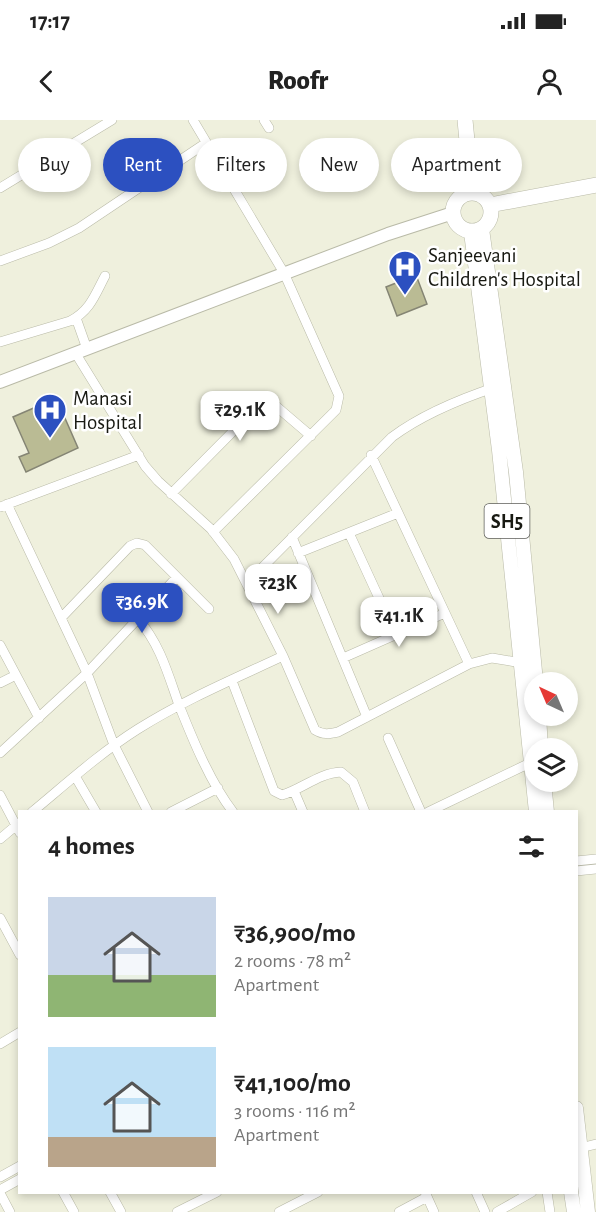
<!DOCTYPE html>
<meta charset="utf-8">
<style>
body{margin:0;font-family:"Alegreya Sans",sans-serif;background:#f6f6f6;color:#222;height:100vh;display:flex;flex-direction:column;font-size:22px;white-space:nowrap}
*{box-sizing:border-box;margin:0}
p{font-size:20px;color:#767676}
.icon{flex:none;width:33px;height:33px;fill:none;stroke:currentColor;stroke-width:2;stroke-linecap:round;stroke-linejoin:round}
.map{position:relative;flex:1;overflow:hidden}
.sheet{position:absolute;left:18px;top:690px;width:560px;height:384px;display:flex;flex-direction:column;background:#fff;border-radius:0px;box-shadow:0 3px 9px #0003}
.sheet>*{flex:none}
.guide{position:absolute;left:18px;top:18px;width:561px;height:54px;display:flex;gap:12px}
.needle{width:39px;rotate:316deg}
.tools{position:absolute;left:524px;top:552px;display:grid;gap:12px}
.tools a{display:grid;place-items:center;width:54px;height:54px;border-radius:50%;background:#fff;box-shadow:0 3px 9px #0003;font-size:30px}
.price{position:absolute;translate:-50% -51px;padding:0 14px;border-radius:12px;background:#fff;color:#222;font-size:20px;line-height:39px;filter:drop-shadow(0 2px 3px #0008)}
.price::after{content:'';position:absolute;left:50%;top:36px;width:18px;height:14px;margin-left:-9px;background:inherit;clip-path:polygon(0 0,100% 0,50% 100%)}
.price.active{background:#2c50c0;color:#fff}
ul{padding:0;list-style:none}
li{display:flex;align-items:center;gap:18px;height:150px;padding:0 30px}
li span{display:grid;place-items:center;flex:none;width:168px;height:120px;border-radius:0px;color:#555}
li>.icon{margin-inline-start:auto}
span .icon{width:72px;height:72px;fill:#fffc;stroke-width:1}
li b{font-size:26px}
h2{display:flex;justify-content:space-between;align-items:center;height:72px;padding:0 30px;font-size:26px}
.tag{padding:0 21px;border-radius:27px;background:#fff;box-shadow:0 3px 9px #0003;font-size:21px;line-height:54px}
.tag.active{background:#2c50c0;color:#fff}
.status{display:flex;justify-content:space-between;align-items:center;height:42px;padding:0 30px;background:#fff;direction:ltr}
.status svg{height:16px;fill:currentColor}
header{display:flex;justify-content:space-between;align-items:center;height:78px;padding:0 30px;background:#fff;font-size:27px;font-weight:800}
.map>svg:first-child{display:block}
.building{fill:#babb94;stroke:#858574;stroke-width:1.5}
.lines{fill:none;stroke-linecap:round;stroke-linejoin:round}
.minor-casing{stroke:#b9baa7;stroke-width:10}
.secondary-casing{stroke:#b9baa7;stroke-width:14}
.primary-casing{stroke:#b9baa7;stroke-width:15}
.trunk-casing{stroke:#b9baa7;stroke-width:16}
.minor{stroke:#fff;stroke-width:9}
.secondary{stroke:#fff;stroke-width:12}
.primary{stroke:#fff;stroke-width:14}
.trunk{stroke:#fff;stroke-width:15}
.labels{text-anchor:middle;stroke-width:5;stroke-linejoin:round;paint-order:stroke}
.shield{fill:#fff;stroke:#5d5e59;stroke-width:1.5}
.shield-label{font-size:20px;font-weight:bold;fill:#181912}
.poi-label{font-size:21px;fill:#181912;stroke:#fff;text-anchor:start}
</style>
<div class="status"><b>17:17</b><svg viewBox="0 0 49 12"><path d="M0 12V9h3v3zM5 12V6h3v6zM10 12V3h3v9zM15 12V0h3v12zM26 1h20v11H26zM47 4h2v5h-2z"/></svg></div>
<header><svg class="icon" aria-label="back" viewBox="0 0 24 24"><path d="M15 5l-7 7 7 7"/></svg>Roofr<svg class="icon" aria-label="person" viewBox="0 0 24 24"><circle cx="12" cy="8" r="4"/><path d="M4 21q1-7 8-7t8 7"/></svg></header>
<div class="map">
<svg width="596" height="1092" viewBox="0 0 596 1092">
<rect width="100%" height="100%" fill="#eff0dd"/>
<path class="building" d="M416,155L427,184L397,196L386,167Z
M36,287L45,305L64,296L78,328L26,352L19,337L29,333L13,297Z"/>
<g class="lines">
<g class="minor-casing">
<path id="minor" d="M193,0L284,153L339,276L336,290L213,412
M264,0L269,8
M0,68L112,0
M0,141L49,123L79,108L206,23
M76,198L87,229
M0,222L70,201C90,191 95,175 105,156
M76,234L145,346L158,361L211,409L234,439L283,536L315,610C323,615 329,614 338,612L469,544L492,538L522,543
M371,335L469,544
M171,374L261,283L270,281L311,316
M7,384L87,553L114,625L148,692
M0,387L139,335
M349,413L396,515
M292,417L367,597
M298,433L398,393
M247,463L392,317C423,294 460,279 496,267
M61,498L130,426L137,423L145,425L209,489
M138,499C160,524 168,554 179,585C193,620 210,662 233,692
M0,525L39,598
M343,538L445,493
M232,561L274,671L282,675C302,669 319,653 341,652L353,662L365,692
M0,563L16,555
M388,618L421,692
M0,633L87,553L177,457
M75,656L96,692
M294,671L303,692
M0,675L20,713
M32,692C67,663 100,633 138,609C184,580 234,559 283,536
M171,692L218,668
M428,692L532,642
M0,719L19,703
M576,741L596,739
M576,751L596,749
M0,798L20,835
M0,924L20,912
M576,1029L596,1024
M0,1057L20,1046
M0,1070L20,1059
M63,1072L74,1092
M110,1072L121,1092
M425,1072L434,1092
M476,1072L485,1092
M547,1072L550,1092
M0,1073L10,1092
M177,1092L217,1072
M279,1092L318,1072
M399,1092L427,1077
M497,1092L532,1072"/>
</g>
<g class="secondary-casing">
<path id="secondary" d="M0,262L388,114L453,93"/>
</g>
<g class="primary-casing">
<path id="primary" d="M482,109L516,352L536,562
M471,112L499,330L536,692
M539,596L541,628
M544,662L547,692
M576,988L588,1092
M571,1072L574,1092"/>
</g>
<g class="trunk-casing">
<path id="trunk" d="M465,0L472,73
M453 92a19 19 0 1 1 38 0a19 19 0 1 1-38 0Z
M490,85L596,65"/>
</g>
<use href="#minor" class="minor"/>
<use href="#secondary" class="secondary"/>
<use href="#primary" class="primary"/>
<use href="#trunk" class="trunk"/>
</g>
<defs>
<g id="hospital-pin" transform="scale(1.725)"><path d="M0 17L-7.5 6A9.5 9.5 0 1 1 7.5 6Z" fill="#2c50c0" stroke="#fff"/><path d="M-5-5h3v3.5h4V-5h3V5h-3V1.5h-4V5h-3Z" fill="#fff"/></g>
</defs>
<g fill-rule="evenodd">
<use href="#hospital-pin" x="405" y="147"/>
<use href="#hospital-pin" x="50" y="290"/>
</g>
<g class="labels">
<rect class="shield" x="484.5" y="384" width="45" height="34" rx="4.5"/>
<g class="shield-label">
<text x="507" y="408">SH5</text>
</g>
<g class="poi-label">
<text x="428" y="142">Sanjeevani<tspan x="428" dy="24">Children's Hospital</tspan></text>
<text x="73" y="285">Manasi<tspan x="73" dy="24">Hospital</tspan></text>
</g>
</g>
</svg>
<div class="tools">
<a><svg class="needle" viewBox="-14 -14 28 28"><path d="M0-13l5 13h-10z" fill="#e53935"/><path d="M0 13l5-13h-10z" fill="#767676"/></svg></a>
<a><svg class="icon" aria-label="layers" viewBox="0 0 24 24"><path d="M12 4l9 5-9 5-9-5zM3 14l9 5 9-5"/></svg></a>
</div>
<b class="price" style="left:240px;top:322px">₹29.1K</b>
<b class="price" style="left:278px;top:495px">₹23K</b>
<b class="price active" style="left:142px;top:514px">₹36.9K</b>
<b class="price" style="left:399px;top:528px">₹41.1K</b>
<div class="guide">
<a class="tag">Buy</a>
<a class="tag active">Rent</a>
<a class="tag">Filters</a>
<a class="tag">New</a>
<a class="tag">Apartment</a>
</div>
<section class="sheet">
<h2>4 homes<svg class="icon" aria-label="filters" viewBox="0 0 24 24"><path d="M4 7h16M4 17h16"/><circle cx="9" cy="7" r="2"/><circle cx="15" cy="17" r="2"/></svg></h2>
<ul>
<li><span style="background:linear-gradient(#c9d6e8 65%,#8fb573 0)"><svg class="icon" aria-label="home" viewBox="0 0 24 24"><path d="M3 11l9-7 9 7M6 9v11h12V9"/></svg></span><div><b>₹36,900/mo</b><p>2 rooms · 78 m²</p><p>Apartment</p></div></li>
<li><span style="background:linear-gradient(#bfe0f5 75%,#b9a48a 0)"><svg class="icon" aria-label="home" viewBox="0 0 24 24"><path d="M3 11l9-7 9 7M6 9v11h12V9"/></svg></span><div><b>₹41,100/mo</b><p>3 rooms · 116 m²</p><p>Apartment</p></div></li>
</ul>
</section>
</div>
